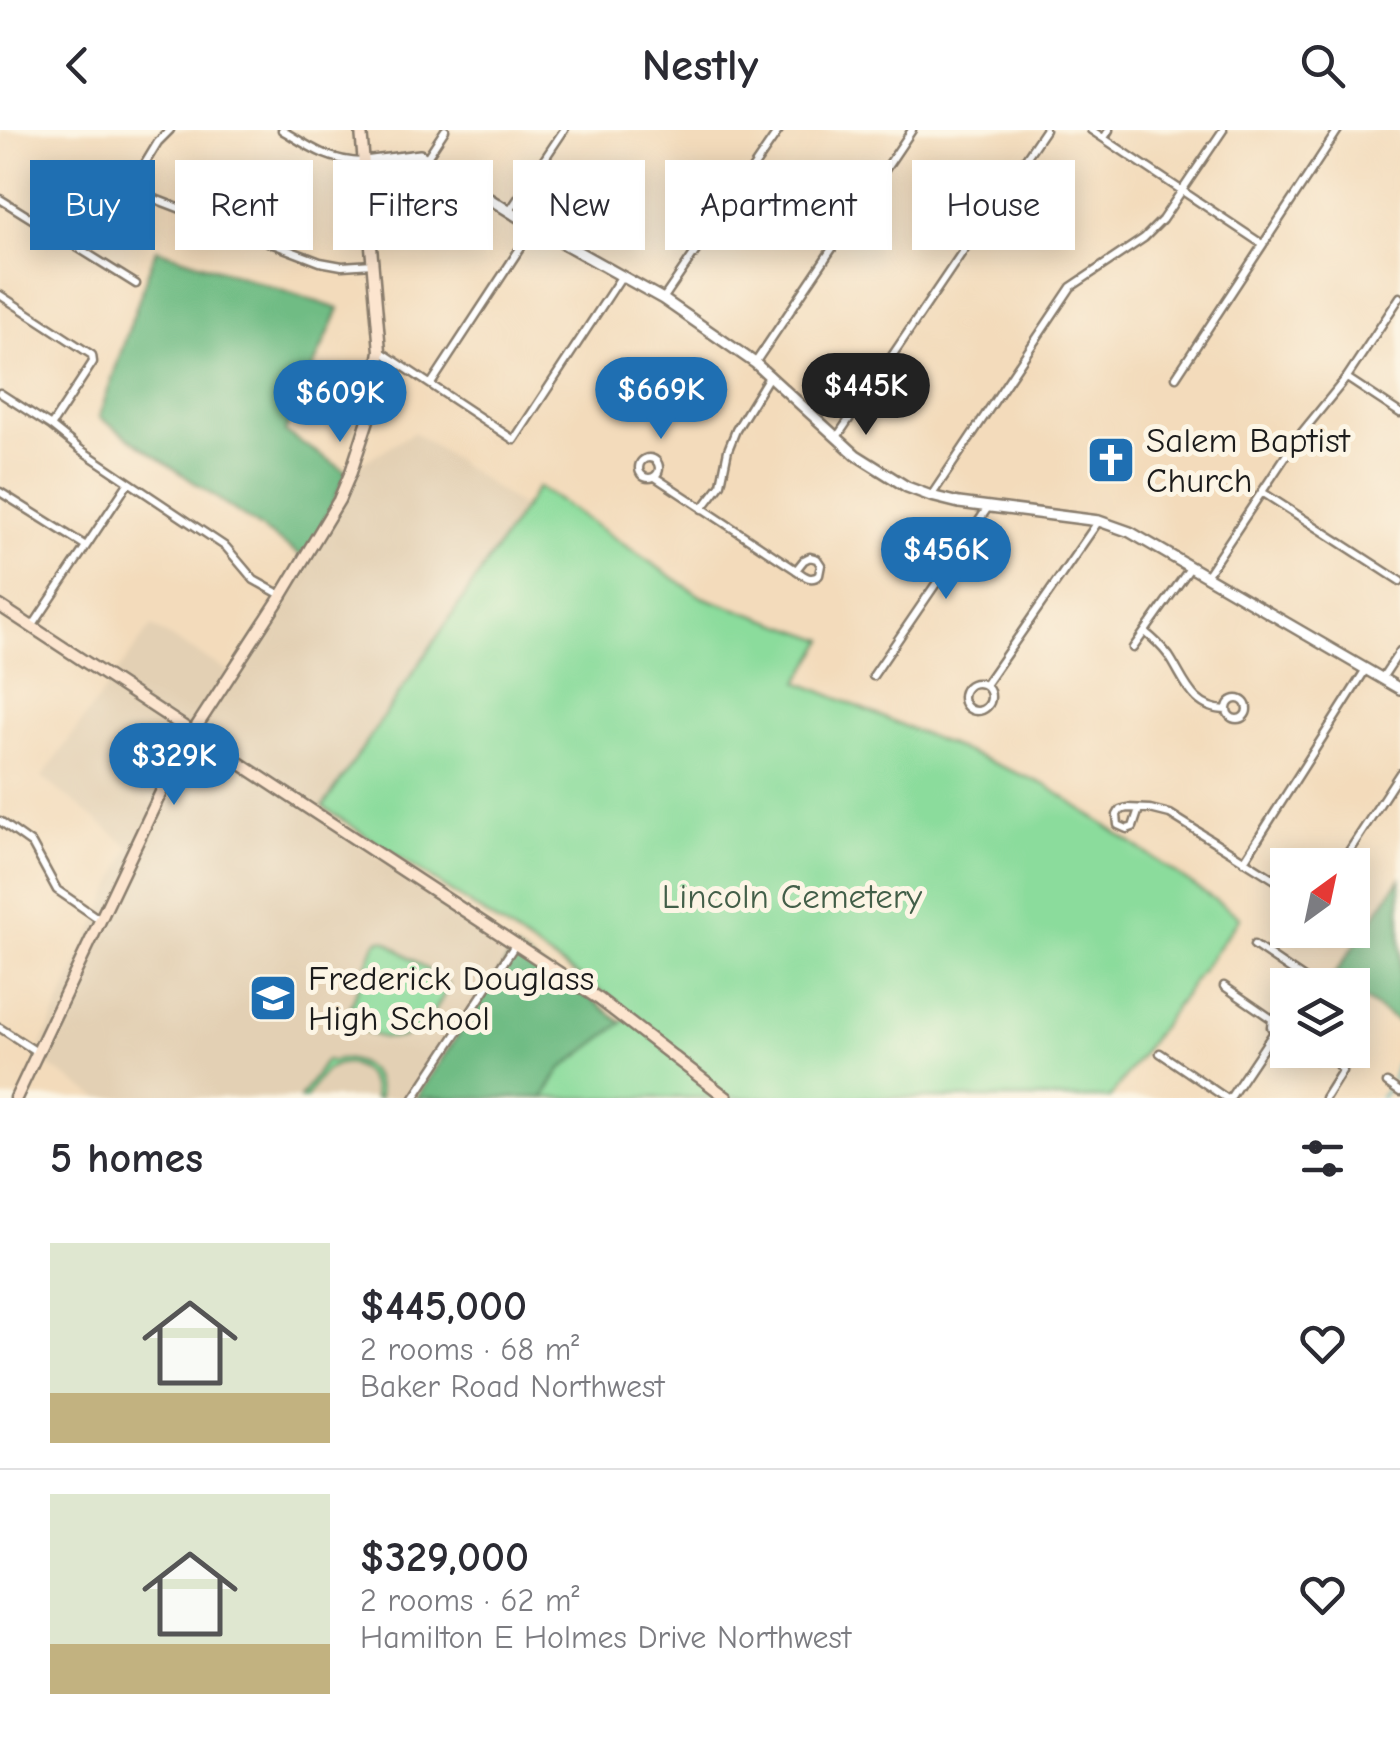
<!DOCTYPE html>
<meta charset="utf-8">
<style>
body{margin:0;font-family:"Comic Neue",sans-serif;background:#f2f2f3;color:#2b2b33;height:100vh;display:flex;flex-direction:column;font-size:38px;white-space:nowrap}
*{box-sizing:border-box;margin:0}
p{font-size:32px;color:#7c7c81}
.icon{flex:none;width:55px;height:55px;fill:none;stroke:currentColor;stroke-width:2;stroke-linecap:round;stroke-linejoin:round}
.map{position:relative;height:968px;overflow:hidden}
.sheet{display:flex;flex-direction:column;background:#fff;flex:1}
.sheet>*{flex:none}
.top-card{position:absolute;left:30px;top:30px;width:1340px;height:90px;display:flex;gap:20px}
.needle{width:65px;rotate:33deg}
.fabs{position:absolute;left:1270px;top:718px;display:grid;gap:20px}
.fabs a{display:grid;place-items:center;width:100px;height:100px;border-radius:0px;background:#fff;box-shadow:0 5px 25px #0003;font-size:50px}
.price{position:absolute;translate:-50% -85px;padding:0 22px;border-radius:35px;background:#1f6fb2;color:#fff;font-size:32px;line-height:65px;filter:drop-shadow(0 2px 5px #0008)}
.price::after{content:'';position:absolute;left:50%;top:60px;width:30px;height:22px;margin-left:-15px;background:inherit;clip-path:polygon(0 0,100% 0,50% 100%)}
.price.selected{background:#222;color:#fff}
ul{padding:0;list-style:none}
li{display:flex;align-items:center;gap:30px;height:250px;padding:0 50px}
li+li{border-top:2px solid #e1e1e2}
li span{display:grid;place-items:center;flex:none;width:280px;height:200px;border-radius:0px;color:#555}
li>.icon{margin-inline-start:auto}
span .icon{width:120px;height:120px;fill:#fffc;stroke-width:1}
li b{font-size:42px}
h2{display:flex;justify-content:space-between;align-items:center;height:120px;padding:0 50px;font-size:42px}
.tag{padding:0 35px;border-radius:0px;background:#fff;box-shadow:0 5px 25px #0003;font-size:35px;line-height:90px}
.tag.selected{background:#1f6fb2;color:#fff}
header{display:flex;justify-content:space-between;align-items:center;height:130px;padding:0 50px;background:#fff;font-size:45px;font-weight:600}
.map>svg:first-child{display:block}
.built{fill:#e3d0b4}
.green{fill:#8bdc9c;stroke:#547c5c;stroke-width:2.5}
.forest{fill:#70bc84;stroke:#466c50;stroke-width:2.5}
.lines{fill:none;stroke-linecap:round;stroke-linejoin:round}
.stream{stroke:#3eafb8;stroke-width:2.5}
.minor-casing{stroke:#887c6c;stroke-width:11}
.tertiary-casing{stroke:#887c6c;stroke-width:14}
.secondary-casing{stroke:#887c6c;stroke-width:15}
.minor{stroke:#fff;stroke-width:6}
.tertiary{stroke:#fff;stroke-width:9}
.secondary{stroke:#fce5cf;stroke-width:10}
.labels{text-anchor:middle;stroke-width:10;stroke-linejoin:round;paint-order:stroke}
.poi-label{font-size:35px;fill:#1c1c1c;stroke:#fcf5e5;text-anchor:start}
.park-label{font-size:35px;fill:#435f49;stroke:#fcf5e5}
</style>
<header><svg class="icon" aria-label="back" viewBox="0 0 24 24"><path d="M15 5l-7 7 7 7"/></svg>Nestly<svg class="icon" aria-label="search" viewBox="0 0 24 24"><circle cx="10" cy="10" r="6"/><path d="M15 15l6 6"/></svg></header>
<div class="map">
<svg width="1400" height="968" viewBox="0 0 1400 968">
<rect width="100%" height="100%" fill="#fcf5e5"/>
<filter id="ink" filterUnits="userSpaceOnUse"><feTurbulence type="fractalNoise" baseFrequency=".01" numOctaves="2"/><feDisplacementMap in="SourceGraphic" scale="20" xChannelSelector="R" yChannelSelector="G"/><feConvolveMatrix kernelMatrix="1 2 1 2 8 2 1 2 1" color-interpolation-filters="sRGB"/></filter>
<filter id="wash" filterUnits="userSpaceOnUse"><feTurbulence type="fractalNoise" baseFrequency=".0048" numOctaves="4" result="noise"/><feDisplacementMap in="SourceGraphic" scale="40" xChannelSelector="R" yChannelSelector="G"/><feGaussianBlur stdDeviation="2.25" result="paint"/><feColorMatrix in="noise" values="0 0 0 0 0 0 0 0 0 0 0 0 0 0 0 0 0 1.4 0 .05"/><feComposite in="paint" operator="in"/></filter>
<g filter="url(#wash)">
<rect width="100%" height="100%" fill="#f3dbbb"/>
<path class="built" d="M414,302L524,378L317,686L515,819L416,968H99L36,928L130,717L42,647L151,496L233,544L307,430L347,342Z"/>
<path class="green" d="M538,357L702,467L825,510L798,552L1046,655L1240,787L1110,968H543L561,939L631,885L604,863L323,677Z
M380,810H385L449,855C425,905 396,927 346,889L375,814Z
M341,929C365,930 379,944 380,968H375C374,944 350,923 327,940C318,947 312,959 306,968H300L326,930L330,932Z"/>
<path class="forest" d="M156,119L339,179L285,302L347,342L307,430L99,287Z
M1400,749V893L1353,862L1352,855H1342L1332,848Z
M515,819L597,873L622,893L561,939L543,968H416Z"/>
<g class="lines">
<path class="stream" d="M1392,951L1400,922
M1380,968L1388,958"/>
</g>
</g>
<g filter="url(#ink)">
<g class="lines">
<g class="minor-casing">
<path id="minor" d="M282,0C310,17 328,31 363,32
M1091,0L1262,114
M1104,8L1109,0
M426,29L445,0
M126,53L155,69L320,132L342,136L373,134
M0,69L136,154
M509,82L564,0
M78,118L105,78L144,35L158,12L170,0
M0,165L92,225L93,232L51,296
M663,169L779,0
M380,221L514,310L621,147
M755,233L912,0
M1176,247L1338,0
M1347,248L1400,283
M431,254L534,97
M0,263L51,296L81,320L226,417L254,450L281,465
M837,307L1045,0
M639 338a10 10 0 1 1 20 0a10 10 0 1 1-20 0Z
M655,347L796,440
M0,362L86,416
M1262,362L1400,451
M931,366L1071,157L1144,108L1162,90L1223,0
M702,379L721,354L728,320L736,300L770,245
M810,427L817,429L821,435L819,445C811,452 804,446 796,440L804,430Z
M1206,446L1299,306L1347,247L1400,167
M32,497L129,352
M1145,502C1154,509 1162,517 1169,526C1185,550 1192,580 1227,580
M1133,518L1190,438
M873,546L989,376
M1382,548L1400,521
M963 567a14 14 0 1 1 28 0a14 14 0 1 1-28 0Z
M985,555L1098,392
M1227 579a10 10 0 1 1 20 0a10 10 0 1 1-20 0Z
M1139,679L1133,697L1127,699L1118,695L1117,685L1120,680L1127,678L1150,679L1170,684L1288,758
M0,691L32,714L57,760L99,789
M1244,731L1366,539
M1340,735L1400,643
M1254,815L1313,855
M1224,856L1272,889
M0,898L37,922
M1274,902L1283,903L1288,899
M1319,920L1335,930L1342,941L1325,968
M1160,923L1226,968
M1387,953L1400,962
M414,968L515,815
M1230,968L1274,902L1271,897L1272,889L1279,885L1288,890"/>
</g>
<g class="tertiary-casing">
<path id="tertiary" d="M364,32L420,25L534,97L663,169L755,233L856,325L907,357L931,366L959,373L1099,391L1130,402L1400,559"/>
</g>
<g class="secondary-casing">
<path id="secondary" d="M0,476L599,869L727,968
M16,968L180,622L282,465L339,370L351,342L370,284L380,221L361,0"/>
</g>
<use href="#minor" class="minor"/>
<use href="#tertiary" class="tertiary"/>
<use href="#secondary" class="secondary"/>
</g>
</g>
<defs>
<g id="church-square" transform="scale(2.5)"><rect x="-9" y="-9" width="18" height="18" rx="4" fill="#1f6fb2" stroke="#fcf5e5"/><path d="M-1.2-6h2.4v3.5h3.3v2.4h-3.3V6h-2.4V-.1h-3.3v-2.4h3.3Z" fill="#fff"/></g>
<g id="school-square" transform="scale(2.5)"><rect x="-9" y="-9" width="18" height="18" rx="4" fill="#1f6fb2" stroke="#fcf5e5"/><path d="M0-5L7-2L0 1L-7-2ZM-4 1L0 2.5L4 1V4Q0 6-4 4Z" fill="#fff"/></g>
</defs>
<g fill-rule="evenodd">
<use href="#church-square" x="1111" y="330"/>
<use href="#school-square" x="273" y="868"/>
</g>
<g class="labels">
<g class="poi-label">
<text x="1146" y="322">Salem Baptist<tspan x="1146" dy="40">Church</tspan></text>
<text x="308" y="860">Frederick Douglass<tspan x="308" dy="40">High School</tspan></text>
</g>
<g class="park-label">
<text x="792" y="778">Lincoln Cemetery</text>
</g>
</g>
</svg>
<div class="fabs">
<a><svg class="needle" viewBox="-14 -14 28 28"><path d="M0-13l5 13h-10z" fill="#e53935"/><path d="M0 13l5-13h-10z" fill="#7c7c81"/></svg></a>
<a><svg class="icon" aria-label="layers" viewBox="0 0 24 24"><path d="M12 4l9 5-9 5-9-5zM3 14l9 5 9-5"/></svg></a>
</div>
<b class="price selected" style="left:866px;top:308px">$445K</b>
<b class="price" style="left:661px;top:312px">$669K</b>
<b class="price" style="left:340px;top:315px">$609K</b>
<b class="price" style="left:946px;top:472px">$456K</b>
<b class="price" style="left:174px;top:678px">$329K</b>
<div class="top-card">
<a class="tag selected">Buy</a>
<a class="tag">Rent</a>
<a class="tag">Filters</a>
<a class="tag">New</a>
<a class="tag">Apartment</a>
<a class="tag">House</a>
</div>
</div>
<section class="sheet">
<h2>5 homes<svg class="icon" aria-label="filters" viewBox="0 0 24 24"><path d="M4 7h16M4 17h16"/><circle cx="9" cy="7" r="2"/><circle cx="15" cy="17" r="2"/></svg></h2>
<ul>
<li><span style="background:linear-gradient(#dfe7d0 75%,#c2b280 0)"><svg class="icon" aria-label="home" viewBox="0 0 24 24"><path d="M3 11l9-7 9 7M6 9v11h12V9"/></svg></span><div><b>$445,000</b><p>2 rooms · 68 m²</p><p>Baker Road Northwest</p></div><svg class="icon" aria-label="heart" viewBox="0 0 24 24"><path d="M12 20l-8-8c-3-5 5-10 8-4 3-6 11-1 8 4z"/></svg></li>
<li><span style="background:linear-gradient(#dfe7d0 75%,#c2b280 0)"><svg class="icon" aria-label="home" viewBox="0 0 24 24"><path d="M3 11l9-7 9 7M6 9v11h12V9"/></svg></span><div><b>$329,000</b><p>2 rooms · 62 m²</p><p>Hamilton E Holmes Drive Northwest</p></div><svg class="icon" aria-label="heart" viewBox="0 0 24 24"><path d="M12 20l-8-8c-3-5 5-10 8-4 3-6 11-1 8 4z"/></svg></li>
</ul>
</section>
